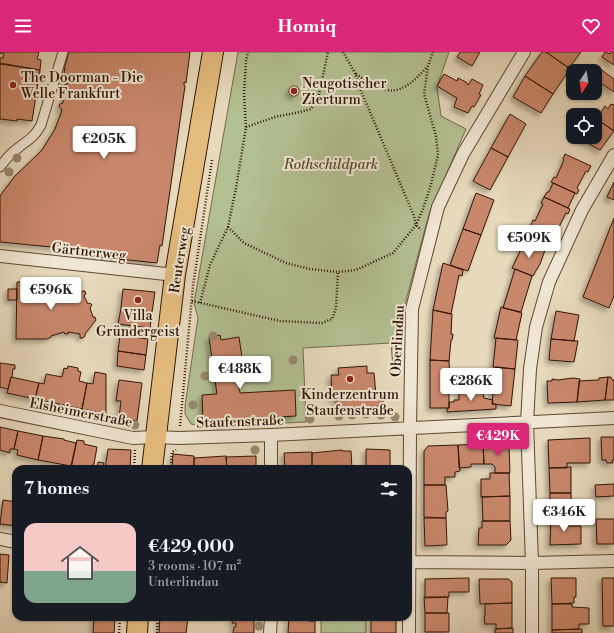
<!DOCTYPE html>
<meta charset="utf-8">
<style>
body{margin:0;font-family:"Libre Bodoni",serif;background:#242831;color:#f1f3f6;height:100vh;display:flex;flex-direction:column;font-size:15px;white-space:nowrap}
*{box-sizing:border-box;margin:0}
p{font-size:13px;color:#9ea1a6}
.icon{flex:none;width:22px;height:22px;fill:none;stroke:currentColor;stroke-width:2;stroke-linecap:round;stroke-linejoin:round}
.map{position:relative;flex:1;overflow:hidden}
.panel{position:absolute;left:12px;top:413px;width:400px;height:156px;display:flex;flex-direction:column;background:#171b24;border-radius:12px;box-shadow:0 1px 3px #0004}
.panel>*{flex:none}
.needle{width:26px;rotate:192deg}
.fabs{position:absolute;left:566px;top:12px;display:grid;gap:8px}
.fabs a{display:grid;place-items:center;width:36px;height:36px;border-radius:8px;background:#171b24;box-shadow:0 1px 3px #0004;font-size:20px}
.price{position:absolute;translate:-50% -34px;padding:0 9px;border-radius:4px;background:#fff;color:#222;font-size:13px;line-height:26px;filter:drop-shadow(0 1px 2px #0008)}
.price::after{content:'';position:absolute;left:50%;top:24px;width:12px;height:9px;margin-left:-6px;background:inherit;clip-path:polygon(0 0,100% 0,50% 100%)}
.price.current{background:#db2777;color:#fff}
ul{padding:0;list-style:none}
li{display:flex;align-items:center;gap:12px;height:100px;padding:0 12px}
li+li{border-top:1px solid #363941}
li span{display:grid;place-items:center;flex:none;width:112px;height:80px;border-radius:12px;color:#555}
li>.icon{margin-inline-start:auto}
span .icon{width:48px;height:48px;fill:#fffc;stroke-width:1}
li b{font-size:17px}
h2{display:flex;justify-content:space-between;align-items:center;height:48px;padding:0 12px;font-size:17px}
header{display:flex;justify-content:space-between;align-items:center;height:52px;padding:0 12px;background:#db2777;color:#fff;font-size:18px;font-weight:700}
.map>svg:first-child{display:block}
.green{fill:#b3c092;stroke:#736a4b}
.building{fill:#c9876c;stroke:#331504;filter:url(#shadow)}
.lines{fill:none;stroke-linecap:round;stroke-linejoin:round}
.pedestrian-casing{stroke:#604632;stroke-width:11}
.minor-casing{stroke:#604632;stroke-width:14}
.primary-casing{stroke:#331504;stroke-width:22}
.path{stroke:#331504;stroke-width:2.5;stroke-dasharray:1 2;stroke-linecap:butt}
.pedestrian{stroke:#efe6d3;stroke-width:9}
.minor{stroke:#efe6d3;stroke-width:12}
.primary{stroke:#e4bc7e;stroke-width:20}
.tree{fill:#99896e}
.poi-dot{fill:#8f2418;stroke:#efe6d3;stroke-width:1.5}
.labels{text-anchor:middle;stroke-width:4;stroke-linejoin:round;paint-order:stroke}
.poi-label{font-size:14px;fill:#331504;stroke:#efe6d3;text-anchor:start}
.park-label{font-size:14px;font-style:italic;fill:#59482f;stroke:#efe6d3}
.street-label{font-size:14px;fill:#331504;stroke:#efe6d3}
</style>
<header><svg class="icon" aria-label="menu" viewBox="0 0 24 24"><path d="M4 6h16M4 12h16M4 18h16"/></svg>Homiq<svg class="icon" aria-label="heart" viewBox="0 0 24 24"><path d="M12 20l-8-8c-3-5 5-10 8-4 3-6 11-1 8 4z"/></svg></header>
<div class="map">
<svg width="614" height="581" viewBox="0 0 614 581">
<defs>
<filter id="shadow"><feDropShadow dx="-3.5" dy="3.5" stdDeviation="2" flood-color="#0004"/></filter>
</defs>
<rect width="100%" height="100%" fill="#e7d9bc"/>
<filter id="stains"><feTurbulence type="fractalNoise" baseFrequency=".005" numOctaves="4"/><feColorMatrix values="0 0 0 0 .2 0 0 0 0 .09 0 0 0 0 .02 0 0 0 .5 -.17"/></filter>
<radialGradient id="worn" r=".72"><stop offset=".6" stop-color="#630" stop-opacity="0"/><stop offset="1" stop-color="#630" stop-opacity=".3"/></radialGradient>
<path class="green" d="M238,0H449L437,35L441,64L466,77L429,162L404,256L396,316H393L391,291L303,296L306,370L204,375L191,372L185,362V354L198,266L194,251Z
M321,567H366V581H321Z"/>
<path class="building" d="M0,0H39L37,7L41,8L40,18L0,11V6H3L4,2L0,1Z
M69,0H190L186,31L184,30V33L185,34L162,194L160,193L157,211L82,203L83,198L0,190V144L14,125L42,98L55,77L61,61L62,58L59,54L60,52L63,51L65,31L67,33V30H63L65,14Z
M460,0H480L472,14L457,5Z
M542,0H546L570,17L553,42L525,24Z
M546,0H581L569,16Z
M605,0L610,2L611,0H614V13L602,5Z
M0,12L40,18L32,69L17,67V69L0,67Z
M599,16L614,27V40L595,27V19H593L594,17L597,19Z
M444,22L457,29L458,26L466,30L468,33L472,27L483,33L479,42L481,43L474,55L472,54L468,61L454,55L457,46L437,34Z
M525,24L553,42L541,61L513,45Z
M289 39a5 5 0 1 1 10 0a5 5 0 1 1-10 0Z
M611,52L614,53V79L597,67L605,54L608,57Z
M510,62L526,72L508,105L491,96Z
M595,66L614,79L600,98L577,85H595Z
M491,96L508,105L490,138L473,129Z
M565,102L591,114L588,120L586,119L577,136L579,138L577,142L551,130L554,125L556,126L564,108L563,107Z
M614,130V148L607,145Z
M553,131L575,141L568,156L544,145L547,140H549Z
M476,141L494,148L481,183L463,177Z
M544,145L570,157L568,162L566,161L557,179L559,180L556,185L531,173L533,168L535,169L543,152L541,151Z
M614,166V244L609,256L583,245Z
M463,177L481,183L468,219L450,213Z
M525,189L545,198L540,212L533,224L512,216Z
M443,211L463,218L462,224L459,223L451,262L433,258Z
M515,217L532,224L521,260L503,256Z
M66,229H70L72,232V236L81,240L83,239H85L86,242L84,244L88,252L90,251L92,253L90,256L93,265H95L96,268L85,282V284L83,286H80V282L68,280V282H65L64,280L51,284V285L47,287H16L17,230H45L48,241L64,236L63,232Z
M8,237H17V248H8Z
M123,237L155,240L152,260L121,256Z
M501,255L522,261L516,288L494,286Z
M121,256L152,260L150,276L118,272Z
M433,258L452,262L451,282H453L452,288H451L449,309L430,308Z
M556,259L579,263L574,289L551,287Z
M120,283L148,287L146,303L118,299Z
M220,283L221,288L239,285L245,327L238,328L240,341L295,338L296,364L227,368V372L219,373V368L203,369L202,343L217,342L209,285Z
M496,286L518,288L515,317L493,315Z
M551,287L578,289L574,310L549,308Z
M118,299L146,303L144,318L117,314Z
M430,308L449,309L450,335H449V356H430Z
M0,311L15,313V317H13L12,325H11L8,337L0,335Z
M68,314L78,316V319L81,320L79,329L87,331L82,357L35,347L39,331L44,332L46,322L62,325L64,316L67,317Z
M367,314V321H374L376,343H383V354L336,357V346H332L331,323H339L338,316Z
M496,315L515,317L511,354L492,352Z
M95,320L106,322V362L82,357L87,331L93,332Z
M11,325L39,331L35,347L7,341Z
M608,325L605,348L577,350L579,329L599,328V326Z
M608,325H611L612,328H614V348H605Z
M573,326L580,327L577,350L548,351L547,329H552V327L558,328Z
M119,328L142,331L137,369L119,366L121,349H116Z
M483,339L484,346L493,348L492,352H496V357L447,360V356H449V350H454V348H459V340Z
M0,375L18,379L14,397H10V401L0,398Z
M18,379L43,384L38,408L17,403L18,398L14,397Z
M43,384L64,387V388L76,391L71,414L38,408Z
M601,385H614V408H612L613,411H607L606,408H602Z
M590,386V411H567V416H549L548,388Z
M77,388L84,389V392L97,395L94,412H93L92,417H71Z
M505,390L509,395L510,421H495V415L492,412H484L483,392Z
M483,392L484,412H471V415L459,416L458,393Z
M458,393L460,419L455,420V425H445V433H424V399L428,394Z
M108,397L131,398L130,417H105Z
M366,397L390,398V417H366Z
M342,398V399H351L352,417H312V401Z
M312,400V417H285L284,401Z
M173,402L194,404V417H172Z
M226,404L227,417H194V406Z
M256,404V417H227L226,405Z
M98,410L104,411L102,417H97Z
M571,415V441H550L549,416Z
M490,421H509L510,444L481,445V427H490Z
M614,432V444L596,445L595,433Z
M424,433H446L448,459L446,460V466L424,465Z
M550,441H571L572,466H550Z
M510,444V469H483L482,445Z
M3,448L16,450V474L0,472Z
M424,466H446L447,493L425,494Z
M551,466H563V474H581V492L550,493Z
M596,467H614V492H597Z
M482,469H510L511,488L506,493H478L479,476H482Z
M0,502L9,503L7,531L0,530Z
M469,526V540H449V545L425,546V527Z
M551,526H576V545H574V551L552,552Z
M602,526H614V574H603Z
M479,527H508L512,530V551L480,552Z
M424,545H448L447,561H425Z
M512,551V576L496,577V572H485L484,564H485V552Z
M552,552H572V555L589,556V572H579V577L552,578Z
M425,561H449V580H425Z
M94,565H115L114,581H93Z
M160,565H188L186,581H159Z
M233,565H254V581H233L234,575H236V571H232Z
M289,565H309V569H315V581H288Z
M374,565H396V581H371V567H374Z
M513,576V581H495V577Z
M582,577V581H552V578Z"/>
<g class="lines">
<g class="pedestrian-casing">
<path id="pedestrian" d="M0,115C5,108 11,101 18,96C29,87 33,87 41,73L63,0"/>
</g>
<g class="minor-casing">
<path id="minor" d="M0,204L175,223
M0,359L133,386L155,385L179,386L271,383L614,366
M271,383V417
M0,487L16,490
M408,510L532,511L614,509
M270,581L271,565
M409,581L410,375L412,257L438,155L463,102L524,0
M532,581V511L527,370L530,317L536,275L549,230L582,158L614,103"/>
</g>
<g class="primary-casing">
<path id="primary" d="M152,417L175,223L213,0
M137,581L138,565"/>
</g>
<path class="path" d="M343,0L355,21L359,34L414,164L416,173L421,178
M356,22C388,45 400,45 427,15
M246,75L275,65L300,60L311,57L318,47L328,0
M228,175L244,191L286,211L310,217L338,220L356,218L393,201L416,173L423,157L430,136L438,103L436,84L424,42L428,14L433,0
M192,249L280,269L322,271L332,267L336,256L338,220
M200,251L210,213L228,175L236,136L246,75L244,42L246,9L248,0
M180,374L193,234L212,108
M134,417L135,398
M171,417L172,400L176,398
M254,567H260
M119,581L120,565
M157,581L158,565"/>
<use href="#pedestrian" class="pedestrian"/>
<use href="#minor" class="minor"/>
<use href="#primary" class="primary"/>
</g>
<g class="tree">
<circle cx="17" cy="106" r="4.5"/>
<circle cx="9" cy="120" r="4.5"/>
<circle cx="213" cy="284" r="4.5"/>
<circle cx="293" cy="308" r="4.5"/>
<circle cx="256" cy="321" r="4.5"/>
<circle cx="205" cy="324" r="4.5"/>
<circle cx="193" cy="353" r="4.5"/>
<circle cx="366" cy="362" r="4.5"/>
<circle cx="352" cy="363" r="4.5"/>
<circle cx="381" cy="363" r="4.5"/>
<circle cx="339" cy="364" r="4.5"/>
<circle cx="395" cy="365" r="4.5"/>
<circle cx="310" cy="367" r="4.5"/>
<circle cx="135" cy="373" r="4.5"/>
<circle cx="255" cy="398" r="4.5"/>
<circle cx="259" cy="574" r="4.5"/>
</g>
<g class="poi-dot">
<circle cx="13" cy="33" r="4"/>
<circle cx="294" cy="39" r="4"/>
<circle cx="138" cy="248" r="4"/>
<circle cx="350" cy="327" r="4"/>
</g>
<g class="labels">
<g class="poi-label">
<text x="21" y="30">The Doorman - Die<tspan x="21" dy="16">Welle Frankfurt</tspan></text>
<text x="302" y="36">Neugotischer<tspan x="302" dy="16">Zierturm</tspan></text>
<text x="138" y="268" text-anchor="middle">Villa<tspan x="138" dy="16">Gründergeist</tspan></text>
<text x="350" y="347" text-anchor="middle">Kinderzentrum<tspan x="350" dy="16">Staufenstraße</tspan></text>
</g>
<g class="park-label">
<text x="331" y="117">Rothschildpark</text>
</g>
<g class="street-label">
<text transform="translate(89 199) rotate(6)" y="5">Gärtnerweg</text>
<text transform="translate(179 208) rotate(-81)" y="5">Reuterweg</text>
<text transform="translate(397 289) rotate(-87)" y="5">Oberlindau</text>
<text transform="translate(81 360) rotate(11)" y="5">Elsheimerstraße</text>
<text transform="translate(240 369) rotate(-2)" y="5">Staufenstraße</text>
</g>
</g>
<rect width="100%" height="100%" filter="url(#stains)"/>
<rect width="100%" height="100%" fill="url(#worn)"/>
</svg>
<div class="fabs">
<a><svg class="needle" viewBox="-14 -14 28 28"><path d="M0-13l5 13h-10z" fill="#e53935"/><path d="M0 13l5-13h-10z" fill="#9ea1a6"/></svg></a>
<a><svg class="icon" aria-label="locate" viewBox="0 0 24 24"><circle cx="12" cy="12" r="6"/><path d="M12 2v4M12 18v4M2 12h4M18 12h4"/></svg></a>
</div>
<b class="price" style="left:104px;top:108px">€205K</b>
<b class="price" style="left:529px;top:207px">€509K</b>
<b class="price" style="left:51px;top:259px">€596K</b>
<b class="price" style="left:240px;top:338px">€488K</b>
<b class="price" style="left:471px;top:350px">€286K</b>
<b class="price current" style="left:498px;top:405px">€429K</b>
<b class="price" style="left:564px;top:481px">€346K</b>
<section class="panel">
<h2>7 homes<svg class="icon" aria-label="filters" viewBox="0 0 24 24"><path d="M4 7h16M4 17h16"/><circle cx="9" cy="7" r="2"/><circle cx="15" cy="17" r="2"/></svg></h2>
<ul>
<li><span style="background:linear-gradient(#f6c9c9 60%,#7fa58c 0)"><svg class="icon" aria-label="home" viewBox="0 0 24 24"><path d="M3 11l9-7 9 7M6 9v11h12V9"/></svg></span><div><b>€429,000</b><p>3 rooms · 107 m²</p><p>Unterlindau</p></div></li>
</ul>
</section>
</div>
